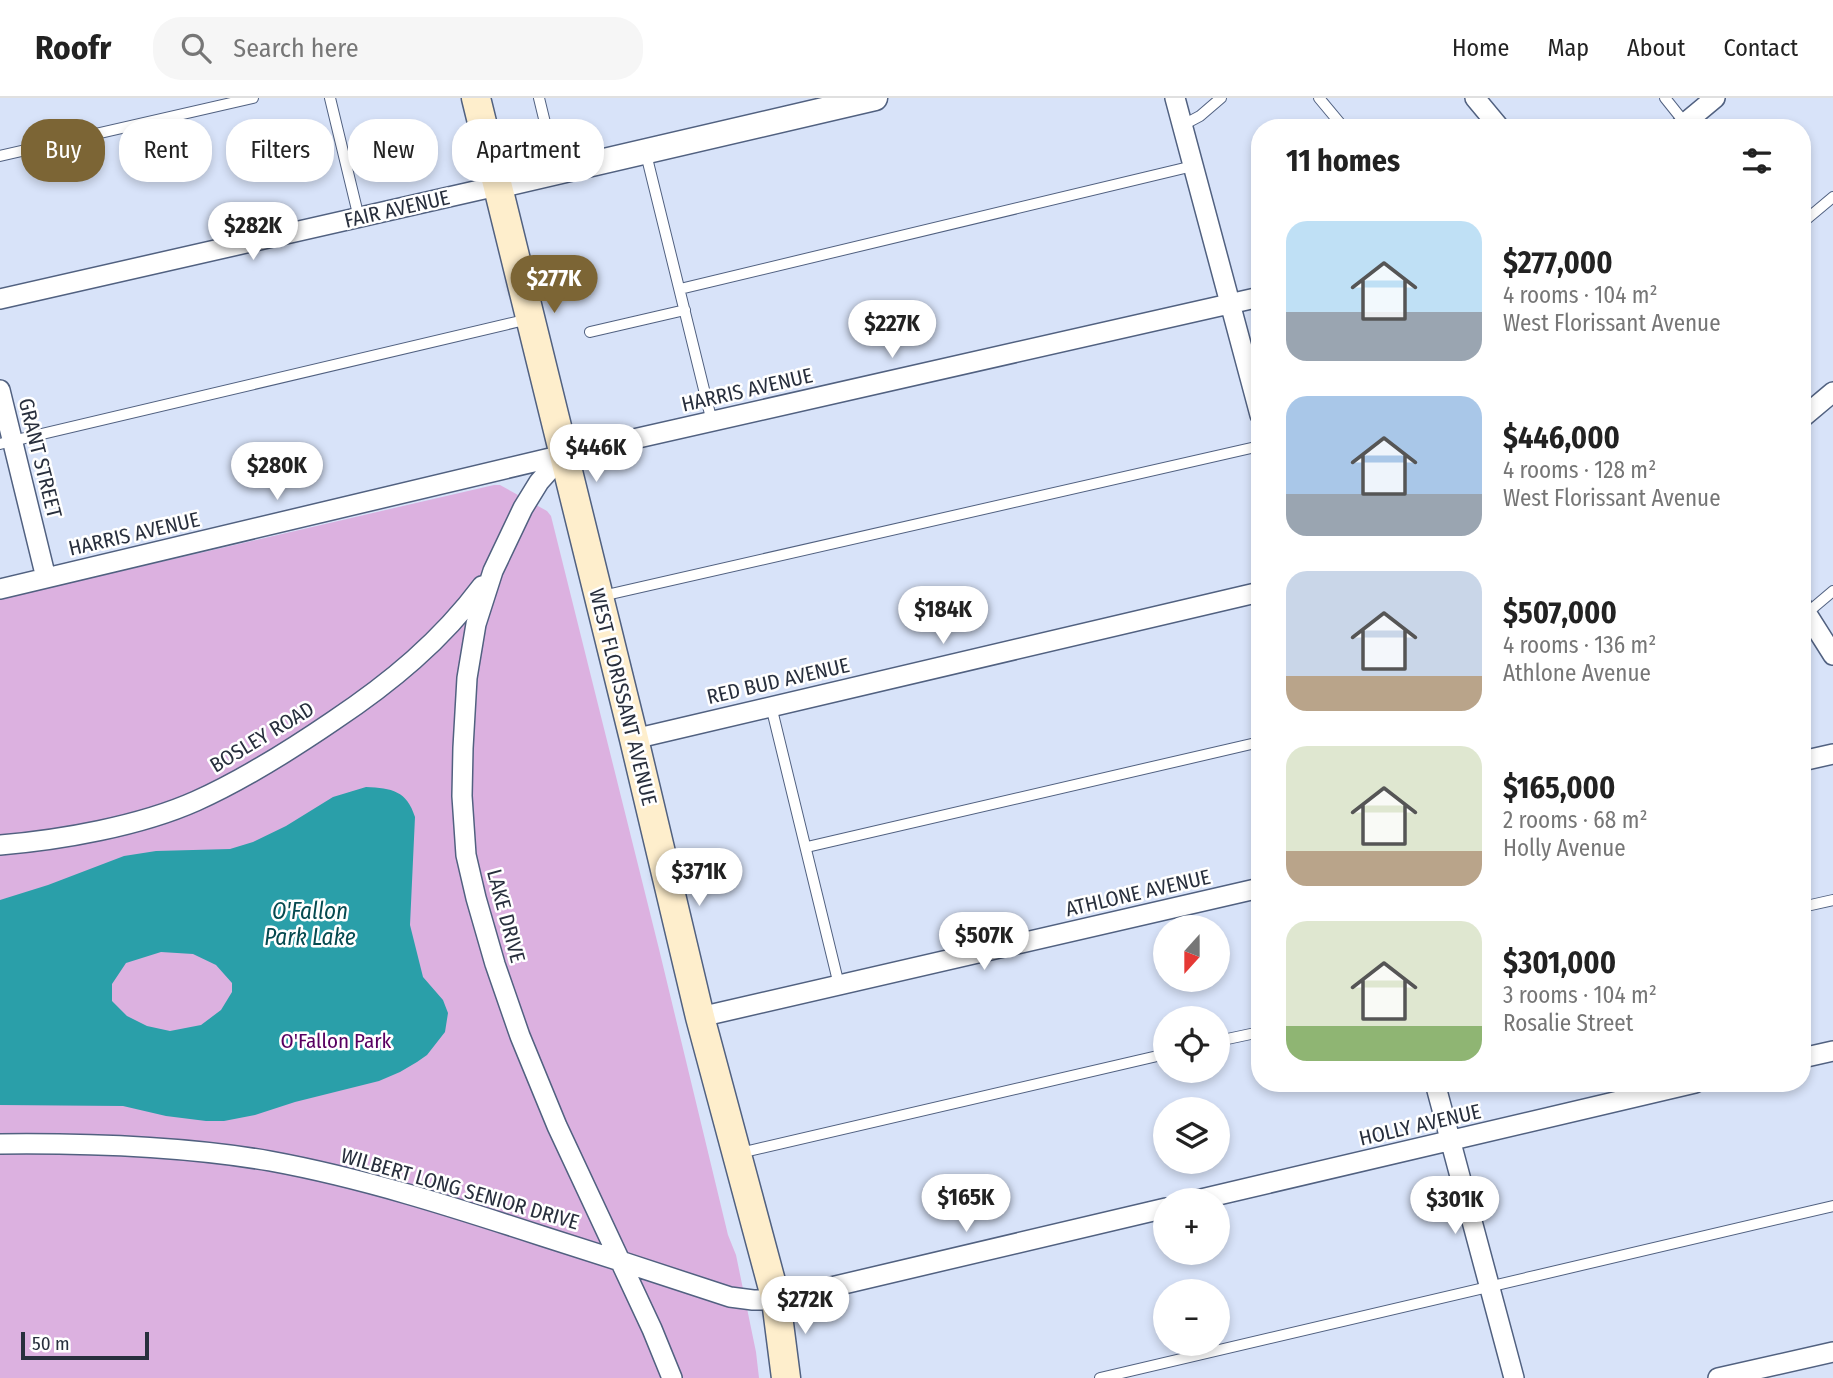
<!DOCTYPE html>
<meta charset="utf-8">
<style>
body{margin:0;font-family:"Fira Sans Condensed",sans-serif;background:#f6f6f6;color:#222;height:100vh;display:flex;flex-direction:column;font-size:26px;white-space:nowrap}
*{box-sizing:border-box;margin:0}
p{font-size:23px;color:#767676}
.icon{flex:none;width:38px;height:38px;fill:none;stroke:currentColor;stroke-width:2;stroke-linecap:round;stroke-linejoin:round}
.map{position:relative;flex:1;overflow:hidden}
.details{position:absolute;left:1251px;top:21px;width:560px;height:973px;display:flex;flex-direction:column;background:#fff;border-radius:28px;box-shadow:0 4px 10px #0003}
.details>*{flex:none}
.guide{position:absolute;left:21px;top:21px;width:665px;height:63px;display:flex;gap:14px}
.needle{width:46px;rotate:201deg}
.buttons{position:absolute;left:1153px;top:817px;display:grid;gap:14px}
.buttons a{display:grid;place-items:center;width:77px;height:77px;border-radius:50%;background:#fff;box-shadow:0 4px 10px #0003;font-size:35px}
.scale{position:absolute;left:21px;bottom:18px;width:128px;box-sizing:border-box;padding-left:7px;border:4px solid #282f3d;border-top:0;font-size:19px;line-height:24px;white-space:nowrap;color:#282f3d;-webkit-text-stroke:5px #fff;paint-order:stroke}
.price{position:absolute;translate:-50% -60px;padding:0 16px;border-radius:24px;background:#fff;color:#222;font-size:23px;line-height:46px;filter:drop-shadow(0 2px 4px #0008)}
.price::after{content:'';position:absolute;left:50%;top:42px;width:21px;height:16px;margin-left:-10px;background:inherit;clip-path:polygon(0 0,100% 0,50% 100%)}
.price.on{background:#7c6535;color:#fff}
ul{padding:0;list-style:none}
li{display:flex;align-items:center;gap:21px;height:175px;padding:0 35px}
li span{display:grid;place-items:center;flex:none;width:196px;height:140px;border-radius:21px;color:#555}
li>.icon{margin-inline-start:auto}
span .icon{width:84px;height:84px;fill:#fffc;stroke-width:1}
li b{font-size:30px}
h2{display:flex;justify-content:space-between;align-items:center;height:84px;padding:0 35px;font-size:30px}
.tag{padding:0 24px;border-radius:28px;background:#fff;box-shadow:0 4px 10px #0003;font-size:24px;line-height:63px}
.tag.on{background:#7c6535;color:#fff}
header{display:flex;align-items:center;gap:42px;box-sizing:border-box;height:98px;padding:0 35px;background:#fff;border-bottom:2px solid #e0e0e0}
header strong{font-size:33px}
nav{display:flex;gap:38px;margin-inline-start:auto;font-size:24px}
.search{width:490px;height:63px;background:#f6f6f6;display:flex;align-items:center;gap:18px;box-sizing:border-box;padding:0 24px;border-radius:28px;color:#767676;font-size:26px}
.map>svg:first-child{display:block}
.green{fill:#dcb1e0}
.water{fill:#2a9fa9;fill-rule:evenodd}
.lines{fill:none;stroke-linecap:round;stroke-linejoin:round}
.service-casing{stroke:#516180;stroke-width:12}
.minor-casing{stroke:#516180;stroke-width:22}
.tertiary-casing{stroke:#516180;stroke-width:27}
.secondary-casing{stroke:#516180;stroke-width:31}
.service{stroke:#fff;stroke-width:10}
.minor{stroke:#fff;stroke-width:19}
.tertiary{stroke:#fff;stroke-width:24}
.secondary{stroke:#feeecc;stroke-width:28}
.labels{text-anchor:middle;stroke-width:5;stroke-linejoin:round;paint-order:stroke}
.street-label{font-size:21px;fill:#282f3d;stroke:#fff}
.park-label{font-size:21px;fill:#580061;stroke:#fff}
.water-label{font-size:23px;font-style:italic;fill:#054a50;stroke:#fff}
</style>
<header>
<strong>Roofr</strong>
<div class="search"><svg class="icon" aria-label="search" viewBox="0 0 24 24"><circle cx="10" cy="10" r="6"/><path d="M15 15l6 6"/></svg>Search here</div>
<nav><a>Home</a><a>Map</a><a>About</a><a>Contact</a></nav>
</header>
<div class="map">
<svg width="1833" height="1280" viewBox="0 0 1833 1280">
<rect width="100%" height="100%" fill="#d8e3f9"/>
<path class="green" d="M494,387H500L547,413L551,418L659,851L728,1137L736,1157L756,1254L759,1280H0V501Z"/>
<path class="water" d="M366,689C392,690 407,693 415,719L410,827L423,879L443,902L448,915L445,934L427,957L417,964L400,974L379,983L295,1004L255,1017L224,1023H206L166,1018L123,1008L0,1007V802L48,787L124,758L156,753L230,751L253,744L286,728L333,699ZM161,854L193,856L216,867L232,885V894L221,912L201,927L170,933L147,928L127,918L112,903V886L126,865Z"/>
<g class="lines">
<g class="service-casing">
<path id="service" d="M330,0L359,120
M539,0L557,74
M1319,0L1344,30
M1665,0L1685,25
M1183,27L1200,18L1221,0
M646,56L712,324
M0,58L253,0
M1802,125L1833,99
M680,191L1193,68
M590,234L685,212
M0,346L529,221
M602,498L1260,348
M1803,516L1807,515L1833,493
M771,608L839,887
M807,749L1260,644
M1802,809L1833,802
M1218,943L1260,934
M740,1055L1166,956
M1100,1280L1833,1108"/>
</g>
<g class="minor-casing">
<path id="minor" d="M1175,0L1260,317
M1475,0L1500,30
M1679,30L1715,0
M0,201L497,88
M0,292L46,480
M1802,320L1833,294
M563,357L539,384L523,410L493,473L476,526L467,580L463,650L462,698L466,757L476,800L495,866L520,938L557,1028L652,1231L672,1280
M0,491L563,357L1260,199
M1802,508L1833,557
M634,641L1260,494
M1802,663L1833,656
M0,747C61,742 140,728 196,703C245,681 289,653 333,623C390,585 441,543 482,488
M700,919L1260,790
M1802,960L1833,953
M1435,985L1514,1280
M0,1046C91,1045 181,1048 270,1063C363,1080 453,1109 542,1138C605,1158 667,1178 730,1199L753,1202H776L1166,1110
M1197,1102L1695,985
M1718,1280L1833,1254"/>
</g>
<g class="tertiary-casing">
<path id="tertiary" d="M497,88L875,0"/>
</g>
<g class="secondary-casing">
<path id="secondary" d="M476,0L634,641L700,919L776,1202L786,1280"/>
</g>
<use href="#service" class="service"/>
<use href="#minor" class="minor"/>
<use href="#tertiary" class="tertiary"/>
<use href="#secondary" class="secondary"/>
</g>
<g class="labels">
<g class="street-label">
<text transform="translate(397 111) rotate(-13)" y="7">FAIR AVENUE</text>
<text transform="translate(747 292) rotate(-13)" y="7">HARRIS AVENUE</text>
<text transform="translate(40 360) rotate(76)" y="7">GRANT STREET</text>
<text transform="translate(134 436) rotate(-13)" y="7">HARRIS AVENUE</text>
<text transform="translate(778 583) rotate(-13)" y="7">RED BUD AVENUE</text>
<text transform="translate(623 599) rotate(76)" y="7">WEST FLORISSANT AVENUE</text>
<text transform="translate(262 639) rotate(-31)" y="7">BOSLEY ROAD</text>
<text transform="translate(1138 795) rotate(-13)" y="7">ATHLONE AVENUE</text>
<text transform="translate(506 818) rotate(75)" y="7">LAKE DRIVE</text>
<text transform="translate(1420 1027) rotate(-13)" y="7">HOLLY AVENUE</text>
<text transform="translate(460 1091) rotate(16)" y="7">WILBERT LONG SENIOR DRIVE</text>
</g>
<g class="park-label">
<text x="336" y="950">O'Fallon Park</text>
</g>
<g class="water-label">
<text x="310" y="821">O'Fallon<tspan x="310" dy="26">Park Lake</tspan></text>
</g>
</g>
</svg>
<div class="buttons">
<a><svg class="needle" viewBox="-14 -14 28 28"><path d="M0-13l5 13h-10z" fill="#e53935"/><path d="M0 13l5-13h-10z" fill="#767676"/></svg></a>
<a><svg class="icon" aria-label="locate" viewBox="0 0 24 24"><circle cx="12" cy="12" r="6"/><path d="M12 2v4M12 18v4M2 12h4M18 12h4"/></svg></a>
<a><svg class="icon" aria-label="layers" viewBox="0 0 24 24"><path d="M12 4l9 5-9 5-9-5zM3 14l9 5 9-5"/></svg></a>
<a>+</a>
<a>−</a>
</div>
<div class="scale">50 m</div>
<b class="price" style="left:253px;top:164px">$282K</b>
<b class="price on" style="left:554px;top:217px">$277K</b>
<b class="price" style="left:892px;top:262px">$227K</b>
<b class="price" style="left:596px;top:386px">$446K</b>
<b class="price" style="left:277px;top:404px">$280K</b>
<b class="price" style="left:943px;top:548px">$184K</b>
<b class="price" style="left:699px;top:810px">$371K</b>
<b class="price" style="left:984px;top:874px">$507K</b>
<b class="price" style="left:966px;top:1136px">$165K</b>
<b class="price" style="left:1455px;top:1138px">$301K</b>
<b class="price" style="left:805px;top:1238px">$272K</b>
<div class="guide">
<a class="tag on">Buy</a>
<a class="tag">Rent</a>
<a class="tag">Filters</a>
<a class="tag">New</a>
<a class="tag">Apartment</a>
</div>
<section class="details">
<h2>11 homes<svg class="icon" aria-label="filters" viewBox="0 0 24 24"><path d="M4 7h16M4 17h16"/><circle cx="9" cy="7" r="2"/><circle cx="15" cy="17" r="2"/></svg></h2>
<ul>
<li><span style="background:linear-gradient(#bfe0f5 65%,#9aa5b1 0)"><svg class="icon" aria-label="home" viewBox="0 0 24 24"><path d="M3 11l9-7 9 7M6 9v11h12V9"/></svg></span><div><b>$277,000</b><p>4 rooms · 104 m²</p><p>West Florissant Avenue</p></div></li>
<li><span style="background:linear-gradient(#a9c7e8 70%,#9aa5b1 0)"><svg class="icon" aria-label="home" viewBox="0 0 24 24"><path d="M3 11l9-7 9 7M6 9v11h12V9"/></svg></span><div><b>$446,000</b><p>4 rooms · 128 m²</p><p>West Florissant Avenue</p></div></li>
<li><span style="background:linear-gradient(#c9d6e8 75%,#b9a48a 0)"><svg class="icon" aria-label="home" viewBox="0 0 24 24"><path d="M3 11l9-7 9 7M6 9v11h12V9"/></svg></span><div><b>$507,000</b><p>4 rooms · 136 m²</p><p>Athlone Avenue</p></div></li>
<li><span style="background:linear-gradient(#dfe7d0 75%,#b9a48a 0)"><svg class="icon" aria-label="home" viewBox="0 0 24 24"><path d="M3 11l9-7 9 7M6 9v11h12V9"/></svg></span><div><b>$165,000</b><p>2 rooms · 68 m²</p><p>Holly Avenue</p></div></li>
<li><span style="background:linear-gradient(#dfe7d0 75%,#8fb573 0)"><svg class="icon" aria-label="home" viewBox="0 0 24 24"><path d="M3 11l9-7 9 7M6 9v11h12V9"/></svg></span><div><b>$301,000</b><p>3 rooms · 104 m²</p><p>Rosalie Street</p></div></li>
</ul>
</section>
</div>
